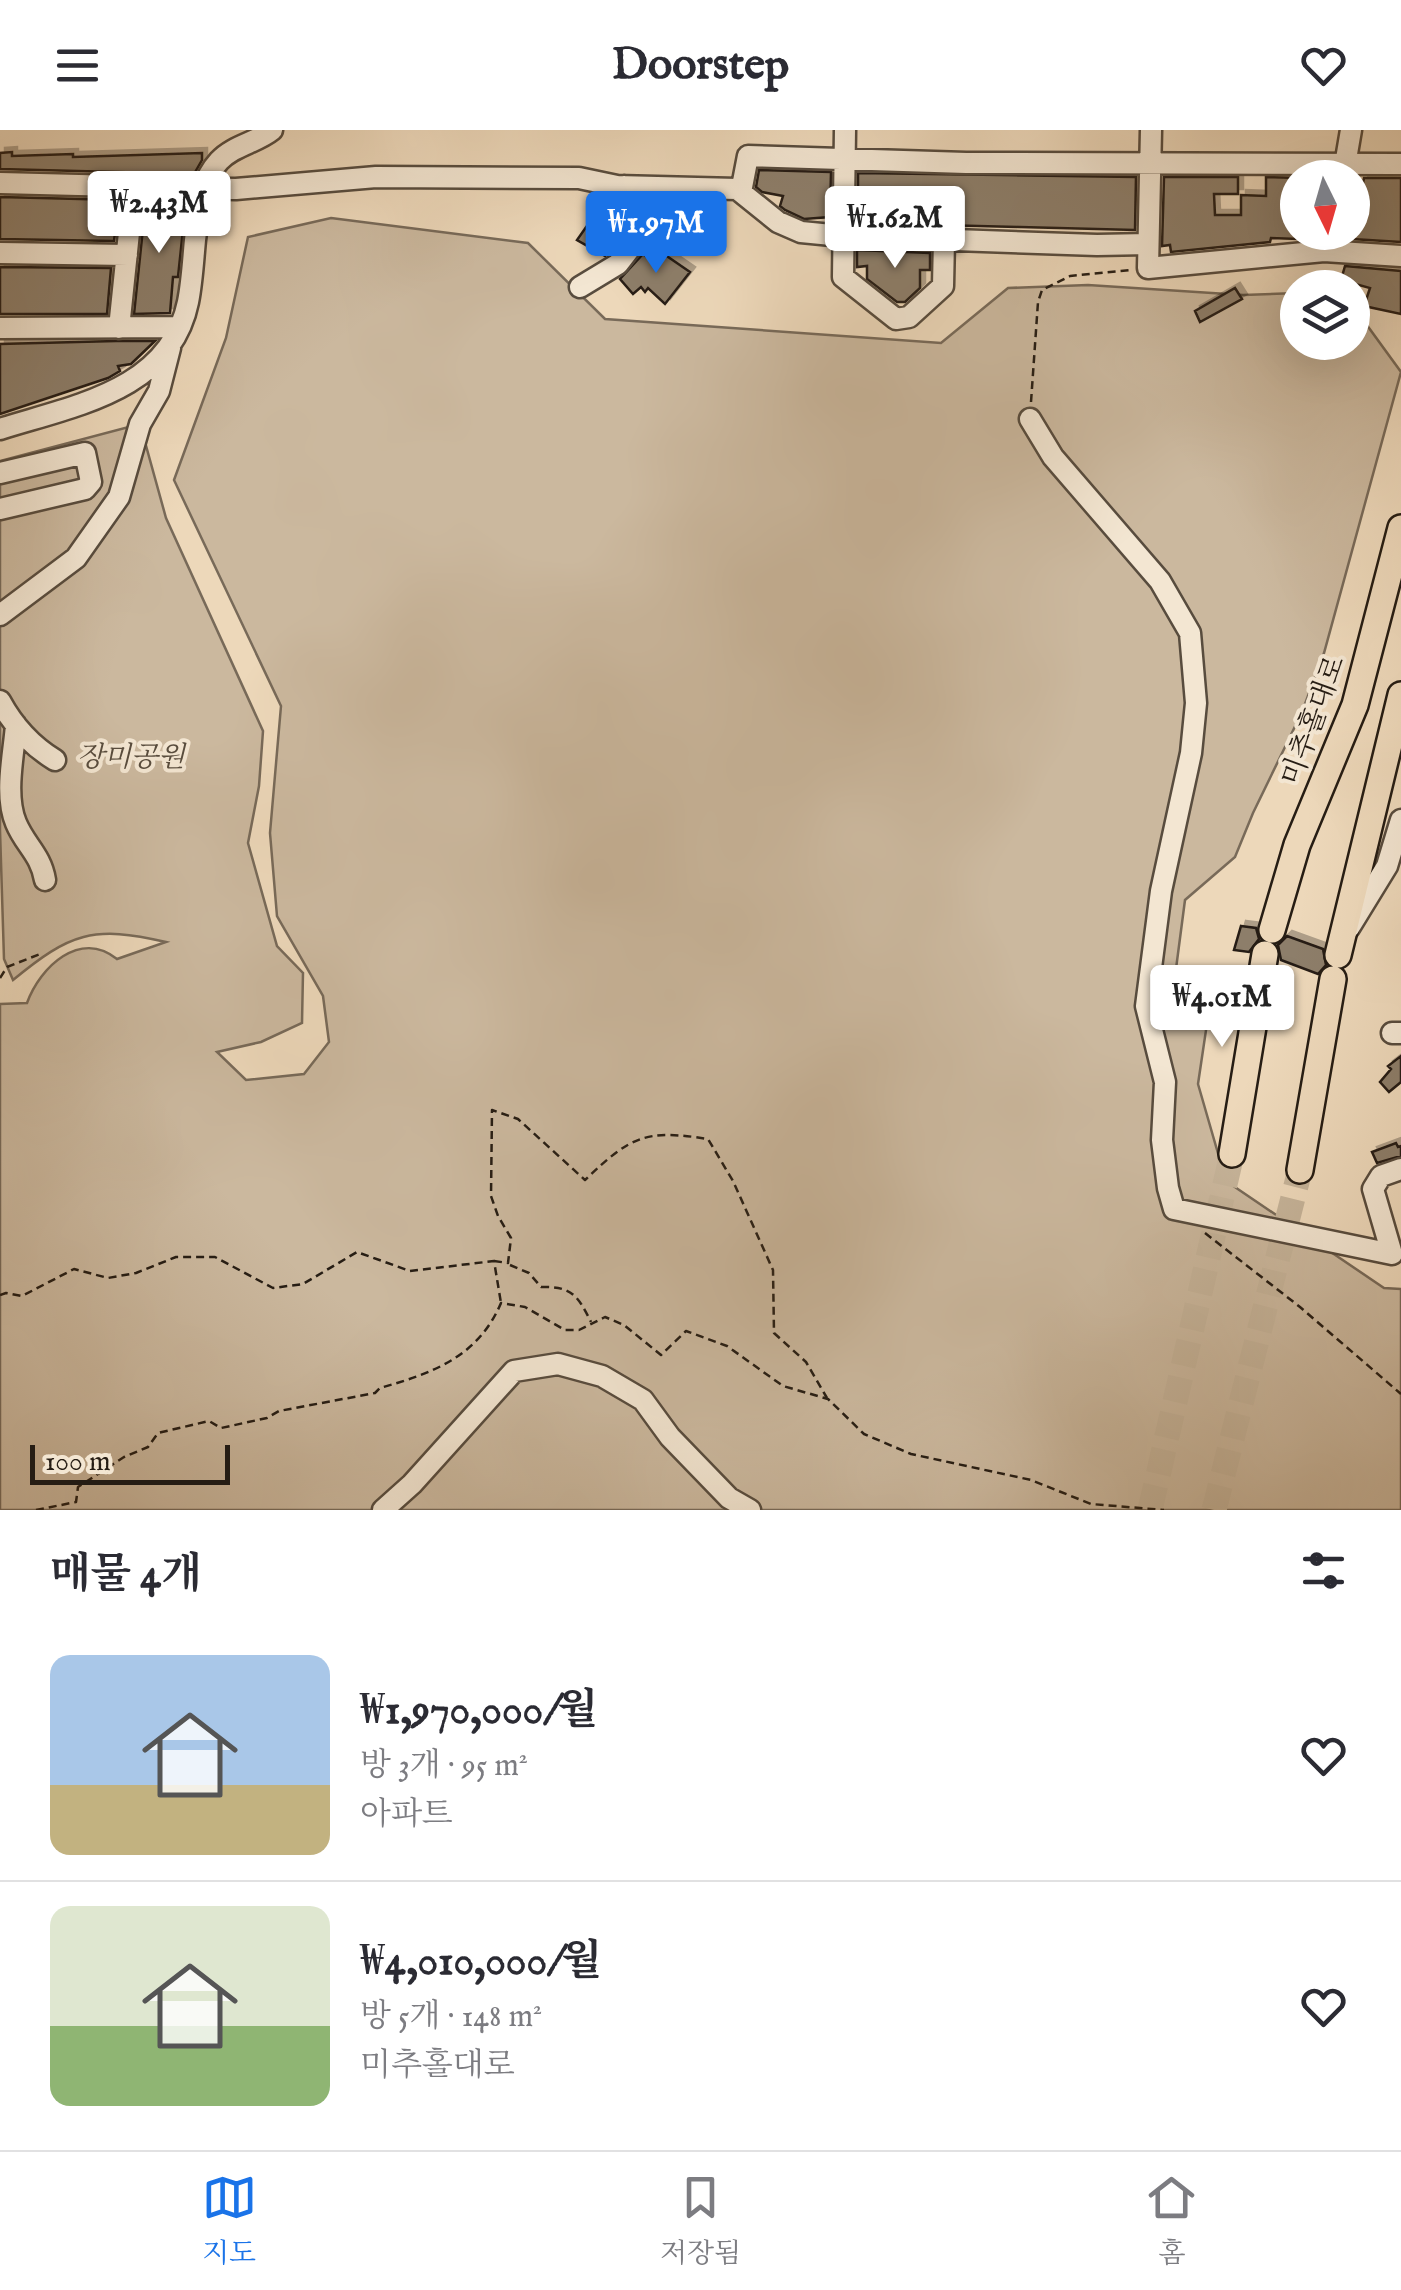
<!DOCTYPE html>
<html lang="ko">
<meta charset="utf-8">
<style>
body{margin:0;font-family:"IM FELL English","Noto Serif KR",serif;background:#f7f7f7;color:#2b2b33;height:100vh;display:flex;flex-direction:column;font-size:38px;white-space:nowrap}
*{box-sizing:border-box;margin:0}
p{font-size:32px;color:#7c7c81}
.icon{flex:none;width:55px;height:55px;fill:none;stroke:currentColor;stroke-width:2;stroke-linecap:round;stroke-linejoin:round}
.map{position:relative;height:1380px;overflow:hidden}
.details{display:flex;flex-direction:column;background:#fff;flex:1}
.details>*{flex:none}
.needle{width:65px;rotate:175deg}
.tools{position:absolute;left:1280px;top:30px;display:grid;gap:20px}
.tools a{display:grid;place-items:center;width:90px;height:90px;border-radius:50%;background:#fff;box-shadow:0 10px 40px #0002;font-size:50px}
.scale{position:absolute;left:30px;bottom:25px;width:200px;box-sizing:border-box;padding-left:10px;border:5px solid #261d14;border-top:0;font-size:28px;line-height:35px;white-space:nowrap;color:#261d14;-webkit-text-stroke:8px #f3e6d2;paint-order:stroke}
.price{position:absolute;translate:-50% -85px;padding:0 22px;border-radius:10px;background:#fff;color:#222;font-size:32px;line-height:65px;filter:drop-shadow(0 2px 5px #0008)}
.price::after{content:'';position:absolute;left:50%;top:60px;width:30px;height:22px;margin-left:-15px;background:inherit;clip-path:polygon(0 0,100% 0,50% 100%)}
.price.selected{background:#1a73e8;color:#fff}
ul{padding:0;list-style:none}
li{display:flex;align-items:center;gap:30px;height:250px;padding:0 50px}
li+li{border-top:2px solid #e1e1e2}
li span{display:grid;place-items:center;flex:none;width:280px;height:200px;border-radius:20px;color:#555}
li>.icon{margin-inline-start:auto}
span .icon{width:120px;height:120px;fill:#fffc;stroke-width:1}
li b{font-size:42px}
h2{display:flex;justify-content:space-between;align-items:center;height:120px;padding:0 50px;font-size:42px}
header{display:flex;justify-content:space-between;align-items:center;height:130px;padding:0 50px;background:#fff;font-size:45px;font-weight:700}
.menu{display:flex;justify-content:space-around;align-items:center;height:140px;border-top:2px solid #e1e1e2;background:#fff;font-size:28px;color:#7c7c81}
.menu a{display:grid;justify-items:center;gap:5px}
.menu .selected{color:#1a73e8}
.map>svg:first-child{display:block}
.green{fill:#cbb89e;stroke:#786a59;stroke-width:2.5}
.building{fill:#8d7e6a;stroke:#261d14;stroke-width:2.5;filter:url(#shadow)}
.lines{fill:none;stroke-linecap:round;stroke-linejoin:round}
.major-tunnel{stroke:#c5b399;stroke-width:25;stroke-dasharray:25 12;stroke-linecap:butt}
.minor-casing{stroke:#584c3e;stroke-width:25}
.major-casing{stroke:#261d14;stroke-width:30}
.path{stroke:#261d14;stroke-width:2.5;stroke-dasharray:8 5;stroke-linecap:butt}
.minor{stroke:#f3e6d2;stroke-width:20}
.major{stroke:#edd8ba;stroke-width:25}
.labels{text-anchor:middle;stroke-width:8;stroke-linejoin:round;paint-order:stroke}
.street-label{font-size:28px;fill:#261d14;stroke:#f3e6d2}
.park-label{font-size:28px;font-style:italic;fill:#584c3d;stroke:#f3e6d2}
</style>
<header><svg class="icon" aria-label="menu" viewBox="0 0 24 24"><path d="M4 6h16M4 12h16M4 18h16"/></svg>Doorstep<svg class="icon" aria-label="heart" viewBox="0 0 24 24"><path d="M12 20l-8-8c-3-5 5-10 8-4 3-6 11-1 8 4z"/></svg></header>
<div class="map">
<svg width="1401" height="1380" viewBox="0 0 1401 1380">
<defs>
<filter id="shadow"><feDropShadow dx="5" dy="-5" stdDeviation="0" flood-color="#0004"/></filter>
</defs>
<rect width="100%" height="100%" fill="#edd8ba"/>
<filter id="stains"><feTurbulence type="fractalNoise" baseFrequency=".002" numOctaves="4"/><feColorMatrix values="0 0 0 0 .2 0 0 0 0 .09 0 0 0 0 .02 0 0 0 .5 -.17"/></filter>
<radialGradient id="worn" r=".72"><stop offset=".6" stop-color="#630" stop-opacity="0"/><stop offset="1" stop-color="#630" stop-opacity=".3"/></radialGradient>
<path class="green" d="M331,88L528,113L605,189L941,213L1008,158L1088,155L1243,165L1297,163L1298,212H1352L1353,176L1401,242L1324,523L1302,582L1253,683L1235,727L1185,770L1174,854L1209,880L1198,954L1226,1051L1384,1158L1401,1159V1380H0V874L27,873C40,837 80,799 117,829L166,812C93,795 70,803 13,850L4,829L0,700V331L140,294L166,388L263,601L259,656L248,713L277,816L303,843L302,893L261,912L217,922L246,950L304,944L329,912L323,866L277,786L270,703L281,576L174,350L226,208L248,107Z"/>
<path class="building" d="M12,22V26L73,24V27L202,23V30L194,44L0,39V23Z
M759,40L831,42L830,87L804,89L785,80L780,76L783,66L762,62L756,57Z
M858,43L1136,47L1135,100L858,93Z
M1164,47H1238V64H1214L1215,85H1241V65L1266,66V47L1298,48V109L1271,108L1270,112L1171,122L1170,115L1162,116Z
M1364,48H1401V112L1352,109V83H1357Z
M0,67L119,70L114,111L0,109Z
M146,70L186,71L178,147H173L170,183L134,184Z
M591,90L622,106L605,126L577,110Z
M658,120L690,142L665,174L648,158L645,162L641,157L633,164L620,149L643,124L651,130Z
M857,120L930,123V140H920V158L905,172H897L867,149V136L857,137Z
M1345,136L1401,141V184L1364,176L1370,158L1341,150Z
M0,137L111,138L107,184H0Z
M1235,158L1242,169L1200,192L1195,181Z
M116,211H155L131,234L118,236L120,241L108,248L0,284V214Z
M1241,796L1256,798L1259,809L1249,822L1234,820Z
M1287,806L1323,819L1326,835L1318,844L1281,830L1278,815Z
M1401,926V952L1389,962L1380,952L1391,939L1388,936Z
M1396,1013L1398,1017L1401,1016V1026L1377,1033L1372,1022Z"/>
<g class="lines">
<path class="major-tunnel" d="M1150,1380L1232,1024
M1214,1380L1300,1040"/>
<g class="minor-casing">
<path id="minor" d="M845,0L843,147L896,189L909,187L943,156L944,110
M1151,0L1148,138L1324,121L1401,126
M1343,47L1351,0
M0,53L236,59L376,47L579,48L617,56L737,59L778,92L801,102L842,106L1097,115L1148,114
M737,59L742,57L748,26L966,33L1401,34
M0,123L127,125
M580,157L618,134L638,108L660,101L665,85C650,72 638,72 624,56
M0,198L178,197
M119,198L134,55
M1030,289L1053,327L1160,451L1190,503L1196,573L1191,623L1161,761L1146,876L1165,952L1162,1010L1168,1058L1174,1079L1392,1124L1373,1059L1381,1046L1401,1039
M0,299C72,276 170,261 188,172C192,152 193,131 195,110C199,81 198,54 219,31C234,15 256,13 272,0
M0,343L85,323L91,352L85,359L0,379
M0,485L76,428L119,367L140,294L159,261L170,218
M0,571C13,595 32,616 55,630
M16,595C14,623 4,665 16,693C25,715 41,725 45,750
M1349,798L1387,736L1401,690
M1392,903H1401
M383,1380L412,1354L514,1241L558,1234L602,1246L643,1270L670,1307L729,1368L750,1380"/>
</g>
<g class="major-casing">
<path id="major" d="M1272,800L1297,715L1355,575L1401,398
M1338,825L1401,565
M1232,1024L1265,824
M1300,1040L1333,849"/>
</g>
<path class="path" d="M1031,272L1038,172L1042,160L1070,146L1132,140
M0,848L7,837L40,824
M1205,1103L1300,1177L1401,1264
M494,1131L508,1133L511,1108L498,1086L491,1066L492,980L518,989L585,1050C631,1006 645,999 708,1009L733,1051L773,1140L774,1203L806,1232L827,1268
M510,1135L529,1143L541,1157C572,1156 578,1166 591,1192
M0,1165L6,1163L22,1166L74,1139L108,1148L136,1143L176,1127H215L273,1158L303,1154L357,1122L410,1141L494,1131L501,1173
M36,1380L76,1372L78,1357L124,1327L148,1317L158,1303L209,1291L221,1298L267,1288L279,1281L375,1263L380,1258C433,1243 478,1227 501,1173L525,1177L565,1200H579L605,1187L624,1195L661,1225L686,1201L727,1216L783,1256L828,1269L864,1304L911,1324L1031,1350L1091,1374L1164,1380"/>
<use href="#minor" class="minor"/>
<use href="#major" class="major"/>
</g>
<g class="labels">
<g class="street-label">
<text transform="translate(1312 590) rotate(-70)" y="10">미추홀대로</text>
</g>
<g class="park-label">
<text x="131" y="636">장미공원</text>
</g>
</g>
<rect width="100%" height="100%" filter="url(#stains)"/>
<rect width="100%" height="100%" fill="url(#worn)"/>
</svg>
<div class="tools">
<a><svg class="needle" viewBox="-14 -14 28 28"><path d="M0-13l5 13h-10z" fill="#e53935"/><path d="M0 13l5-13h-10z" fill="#7c7c81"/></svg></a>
<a><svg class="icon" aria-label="layers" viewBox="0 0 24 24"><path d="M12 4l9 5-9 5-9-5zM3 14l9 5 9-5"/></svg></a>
</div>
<div class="scale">100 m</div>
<b class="price" style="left:159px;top:126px">₩2.43M</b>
<b class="price" style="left:895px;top:141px">₩1.62M</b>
<b class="price selected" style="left:656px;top:146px">₩1.97M</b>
<b class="price" style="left:1222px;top:920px">₩4.01M</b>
</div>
<section class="details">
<h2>매물 4개<svg class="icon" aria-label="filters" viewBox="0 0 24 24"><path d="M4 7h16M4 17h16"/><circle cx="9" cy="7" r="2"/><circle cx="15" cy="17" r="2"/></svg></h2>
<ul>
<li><span style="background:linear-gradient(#a9c7e8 65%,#c2b280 0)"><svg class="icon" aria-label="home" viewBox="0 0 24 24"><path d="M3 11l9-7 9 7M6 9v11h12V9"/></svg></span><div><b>₩1,970,000/월</b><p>방 3개 · 95 m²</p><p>아파트</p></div><svg class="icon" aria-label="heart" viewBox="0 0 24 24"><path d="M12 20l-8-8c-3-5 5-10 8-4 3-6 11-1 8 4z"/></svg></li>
<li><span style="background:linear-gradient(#dfe7d0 60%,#8fb573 0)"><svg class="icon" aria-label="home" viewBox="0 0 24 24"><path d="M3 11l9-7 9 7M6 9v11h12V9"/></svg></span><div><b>₩4,010,000/월</b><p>방 5개 · 148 m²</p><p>미추홀대로</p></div><svg class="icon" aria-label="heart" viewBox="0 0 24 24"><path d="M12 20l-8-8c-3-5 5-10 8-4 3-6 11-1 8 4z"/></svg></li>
</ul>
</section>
<nav class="menu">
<a class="selected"><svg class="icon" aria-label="map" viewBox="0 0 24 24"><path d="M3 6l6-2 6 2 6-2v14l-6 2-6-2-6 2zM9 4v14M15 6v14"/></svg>지도</a>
<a><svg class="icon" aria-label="saved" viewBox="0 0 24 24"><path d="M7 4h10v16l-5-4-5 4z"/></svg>저장됨</a>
<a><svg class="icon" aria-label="home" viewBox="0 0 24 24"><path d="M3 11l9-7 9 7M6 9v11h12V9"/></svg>홈</a>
</nav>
